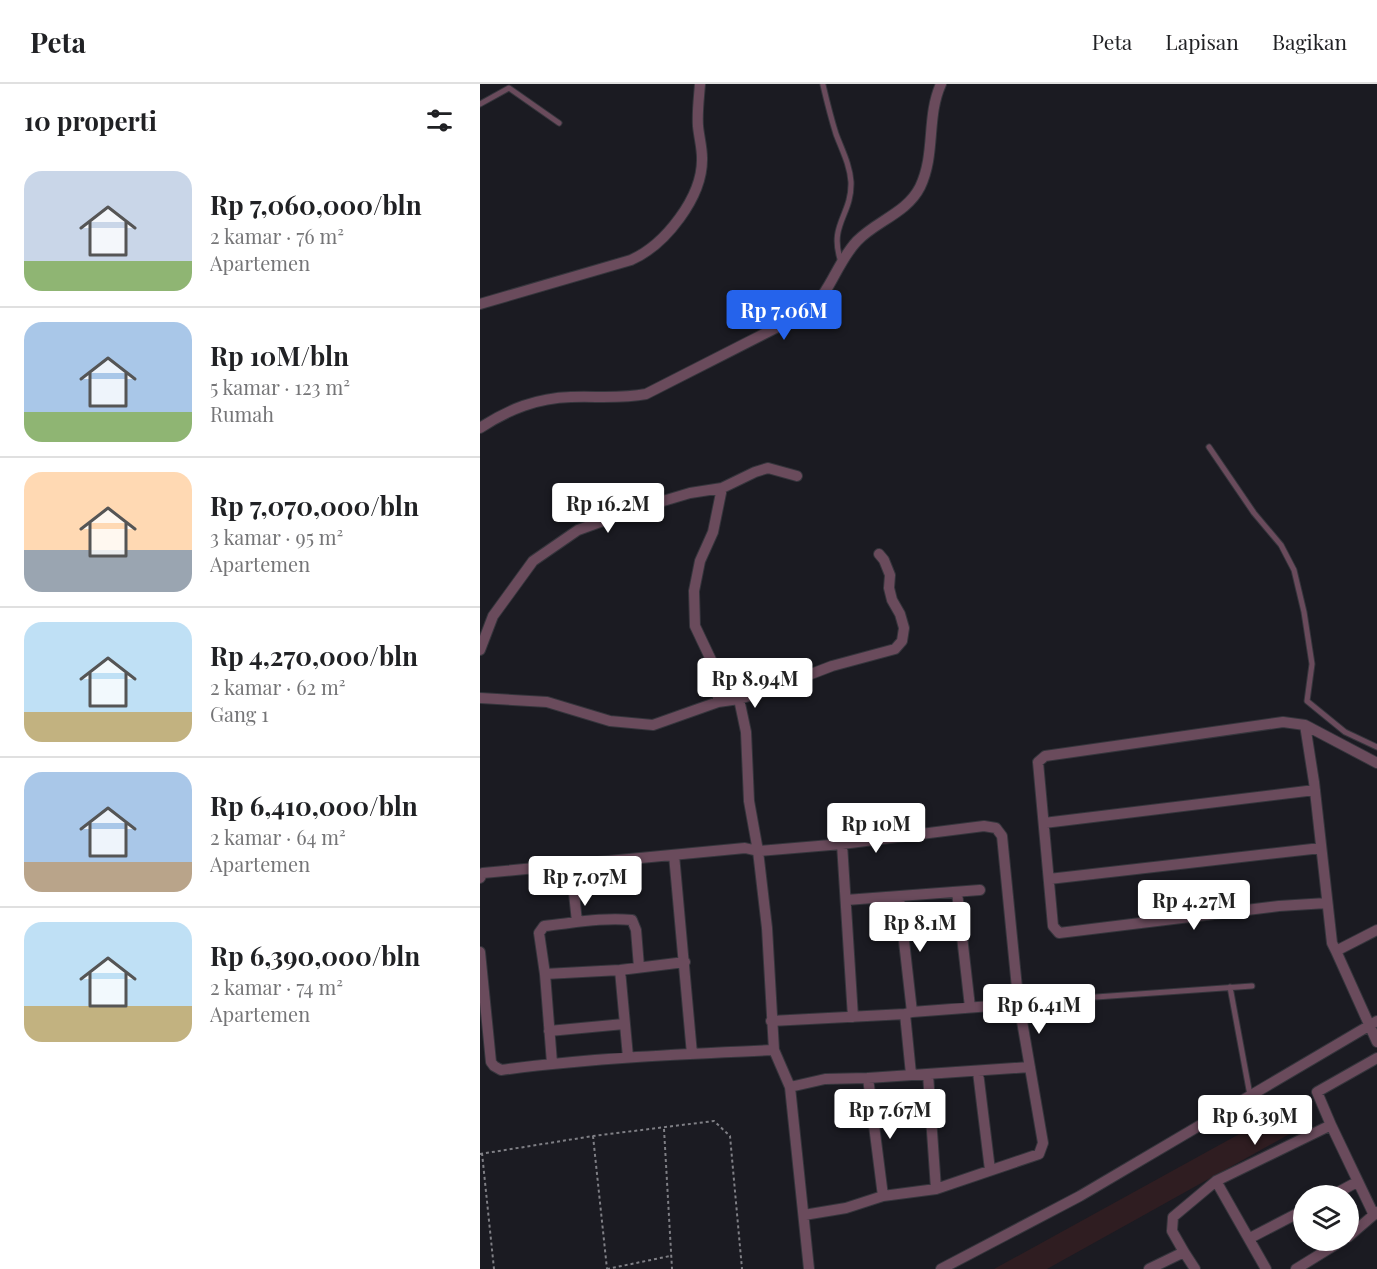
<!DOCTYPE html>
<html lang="id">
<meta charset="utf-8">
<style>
body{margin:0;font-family:"Playfair Display",serif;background:#f6f6f6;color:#202124;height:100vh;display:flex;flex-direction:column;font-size:22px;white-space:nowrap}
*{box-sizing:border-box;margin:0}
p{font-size:20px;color:#757577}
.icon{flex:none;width:33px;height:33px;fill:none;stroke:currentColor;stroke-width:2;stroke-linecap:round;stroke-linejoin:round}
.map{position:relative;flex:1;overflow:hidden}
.panel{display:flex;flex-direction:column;background:#fff;width:480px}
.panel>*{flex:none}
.buttons{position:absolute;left:813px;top:1101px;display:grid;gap:12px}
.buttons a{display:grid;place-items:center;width:66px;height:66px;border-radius:50%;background:#fff;box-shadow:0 3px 9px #0003;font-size:30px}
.price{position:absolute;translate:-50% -51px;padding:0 14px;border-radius:6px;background:#fff;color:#222;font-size:20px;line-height:39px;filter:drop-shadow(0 2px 3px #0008)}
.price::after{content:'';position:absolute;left:50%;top:36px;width:18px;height:14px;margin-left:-9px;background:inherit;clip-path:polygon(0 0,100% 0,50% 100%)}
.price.on{background:#2563eb;color:#fff}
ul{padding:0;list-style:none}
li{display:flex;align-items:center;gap:18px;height:150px;padding:0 24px}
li+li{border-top:2px solid #e0e0e0}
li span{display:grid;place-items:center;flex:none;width:168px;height:120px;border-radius:18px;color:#555}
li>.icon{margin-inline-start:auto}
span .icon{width:72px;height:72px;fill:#fffc;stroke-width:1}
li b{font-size:26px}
h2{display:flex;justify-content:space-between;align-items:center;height:72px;padding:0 24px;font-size:26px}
header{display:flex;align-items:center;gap:36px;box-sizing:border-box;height:84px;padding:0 30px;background:#fff;border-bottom:2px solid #e0e0e0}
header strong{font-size:28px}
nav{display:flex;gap:33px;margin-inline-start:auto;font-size:21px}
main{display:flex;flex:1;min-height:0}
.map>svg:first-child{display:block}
.commercial{fill:#2f1d21}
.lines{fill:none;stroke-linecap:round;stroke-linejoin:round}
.lane-casing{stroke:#35353c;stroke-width:7}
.street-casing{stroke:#35353c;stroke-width:12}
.path{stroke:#7f7f85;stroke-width:2;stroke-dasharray:3 3;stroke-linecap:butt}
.lane{stroke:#6a4b5c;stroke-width:5}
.street{stroke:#6a4b5c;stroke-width:10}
</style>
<header>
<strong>Peta</strong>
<nav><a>Peta</a><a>Lapisan</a><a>Bagikan</a></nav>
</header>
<main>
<section class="panel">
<h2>10 properti<svg class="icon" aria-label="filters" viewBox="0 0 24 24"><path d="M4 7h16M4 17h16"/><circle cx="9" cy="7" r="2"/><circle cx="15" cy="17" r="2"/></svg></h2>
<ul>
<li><span style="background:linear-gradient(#c9d6e8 75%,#8fb573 0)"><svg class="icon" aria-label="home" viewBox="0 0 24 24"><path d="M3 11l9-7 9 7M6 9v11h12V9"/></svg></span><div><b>Rp 7,060,000/bln</b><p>2 kamar · 76 m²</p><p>Apartemen</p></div></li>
<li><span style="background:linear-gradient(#a9c7e8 75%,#8fb573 0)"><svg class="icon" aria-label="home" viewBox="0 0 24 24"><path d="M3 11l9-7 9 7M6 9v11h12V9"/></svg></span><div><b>Rp 10M/bln</b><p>5 kamar · 123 m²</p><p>Rumah</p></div></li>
<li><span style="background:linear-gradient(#ffd9b3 65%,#9aa5b1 0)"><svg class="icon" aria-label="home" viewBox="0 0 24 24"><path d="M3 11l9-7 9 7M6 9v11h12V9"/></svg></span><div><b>Rp 7,070,000/bln</b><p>3 kamar · 95 m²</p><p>Apartemen</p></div></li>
<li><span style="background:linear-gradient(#bfe0f5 75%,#c2b280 0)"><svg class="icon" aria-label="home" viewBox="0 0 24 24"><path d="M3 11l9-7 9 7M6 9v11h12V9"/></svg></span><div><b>Rp 4,270,000/bln</b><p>2 kamar · 62 m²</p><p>Gang 1</p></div></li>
<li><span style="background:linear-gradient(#a9c7e8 75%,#b9a48a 0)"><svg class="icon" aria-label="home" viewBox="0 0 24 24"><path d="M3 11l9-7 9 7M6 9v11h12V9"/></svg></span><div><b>Rp 6,410,000/bln</b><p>2 kamar · 64 m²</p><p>Apartemen</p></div></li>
<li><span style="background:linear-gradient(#bfe0f5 70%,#c2b280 0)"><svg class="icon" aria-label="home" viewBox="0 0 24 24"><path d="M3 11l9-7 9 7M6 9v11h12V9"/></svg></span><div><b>Rp 6,390,000/bln</b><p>2 kamar · 74 m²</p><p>Apartemen</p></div></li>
</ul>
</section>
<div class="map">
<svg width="897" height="1185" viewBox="0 0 897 1185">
<rect width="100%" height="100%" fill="#1b1b22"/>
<path class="commercial" d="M814,1020L824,1042L567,1185H514Z"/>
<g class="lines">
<g class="lane-casing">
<path id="lane" d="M343,1C347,18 351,34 356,50C362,66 370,81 371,98C372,132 348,140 361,178
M0,20L29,4L79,39
M729,363L774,429L801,461L814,486L824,528L832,580L827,617L865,648L897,663
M750,903L770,1011
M616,913L772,902"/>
</g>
<g class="street-casing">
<path id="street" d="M0,220L151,176C185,161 223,113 222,74C222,63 219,53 218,42C217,28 219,14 220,0
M0,344C29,325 57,314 91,313C116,312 141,315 166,310L331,226C351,206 358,177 377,157C396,137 427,129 440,103C456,70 446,33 461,0
M0,566L13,532L53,477L98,446L156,425L210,409L242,404L275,388L288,384L317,392
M0,614L67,618L130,637L173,641L238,618L259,615L292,605L352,582L415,565L422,557L424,544L420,530L412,516L409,504L410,491L404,476L399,470
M259,615L266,648L269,717L278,767L287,844L294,966L310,1003L329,1185
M238,618V601L233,580L215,542L214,507L220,477L233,448L242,404
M825,641L834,698L852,859L856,867L897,846
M564,739L835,706
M362,760L373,933
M194,771L212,970
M91,780L97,838
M0,794L3,789L265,764L278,767L362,760L504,742L516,744L522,752L538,914L563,1059L559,1070L456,1105L403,1112L366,1124L324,1131
M569,795L841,764
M477,808L490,923
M419,813L432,928
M366,816L500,806
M847,819L799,822L579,849L573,842L558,678L565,672L803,638L825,641L897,679
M856,867L897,958
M0,868L11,978L14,982L21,986C111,974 203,970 294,966
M140,886L148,973
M65,890L140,886L205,878
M425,930L431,990
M291,937L425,930L432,928L511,922L540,923
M69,947L144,940
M72,979L65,890L59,849L64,842C93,839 123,833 152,836L156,846L159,883
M498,988L510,1086
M448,990L456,1105
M388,994L403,1112
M310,1003L345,995L388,994L550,983
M851,1041L894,1131
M736,1097L786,1185
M851,1112L877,1098
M868,1153L897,1128
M770,1154L824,1126
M704,1168L715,1185
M461,1185L600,1112L897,937
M669,1185L704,1168L692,1147L693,1133L736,1097L851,1041L837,1008L897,974
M816,1185L863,1156"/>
</g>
<path class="path" d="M184,1045L192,1185
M113,1052L127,1185
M2,1069L14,1185
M0,1070L113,1052L234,1037L250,1052L262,1185
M127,1185L190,1172"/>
<use href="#lane" class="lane"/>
<use href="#street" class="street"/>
</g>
</svg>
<div class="buttons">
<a><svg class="icon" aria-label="layers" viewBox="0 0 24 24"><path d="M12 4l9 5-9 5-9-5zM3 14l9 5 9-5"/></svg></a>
</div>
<b class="price on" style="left:304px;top:257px">Rp 7.06M</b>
<b class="price" style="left:128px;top:450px">Rp 16.2M</b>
<b class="price" style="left:275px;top:625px">Rp 8.94M</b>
<b class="price" style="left:396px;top:770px">Rp 10M</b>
<b class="price" style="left:105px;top:823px">Rp 7.07M</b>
<b class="price" style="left:714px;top:847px">Rp 4.27M</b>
<b class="price" style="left:440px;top:869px">Rp 8.1M</b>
<b class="price" style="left:559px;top:951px">Rp 6.41M</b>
<b class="price" style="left:410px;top:1056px">Rp 7.67M</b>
<b class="price" style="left:775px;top:1062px">Rp 6.39M</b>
</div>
</main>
